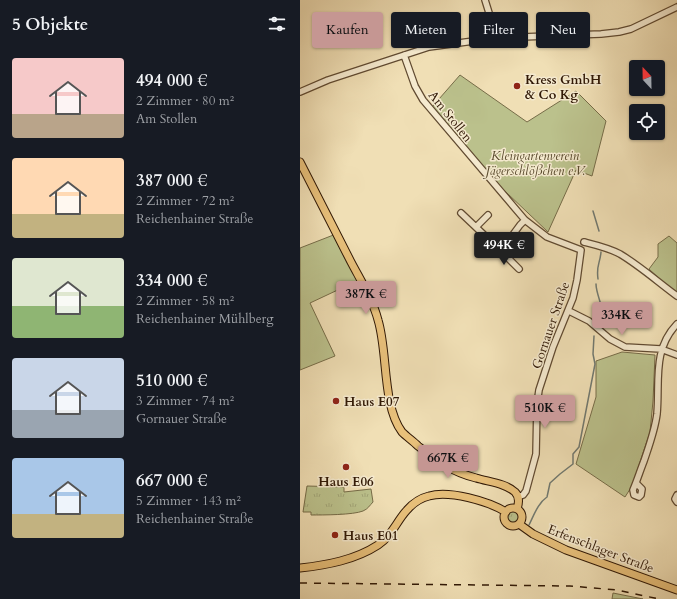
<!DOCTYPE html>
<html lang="de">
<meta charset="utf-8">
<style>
body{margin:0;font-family:Cardo,serif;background:#20242c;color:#f1f3f6;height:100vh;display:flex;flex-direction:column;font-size:15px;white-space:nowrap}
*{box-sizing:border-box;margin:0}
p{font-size:13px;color:#9ea1a6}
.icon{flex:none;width:22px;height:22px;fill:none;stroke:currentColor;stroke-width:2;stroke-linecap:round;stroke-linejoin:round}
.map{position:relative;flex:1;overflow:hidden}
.panel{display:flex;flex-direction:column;background:#171b24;width:300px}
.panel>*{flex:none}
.banner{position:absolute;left:12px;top:12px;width:305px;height:36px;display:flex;gap:8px}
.needle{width:26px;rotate:338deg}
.fabs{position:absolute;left:329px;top:60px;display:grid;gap:8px}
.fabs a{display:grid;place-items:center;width:36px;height:36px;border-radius:4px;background:#171b24;box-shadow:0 1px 3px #0004;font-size:20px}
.price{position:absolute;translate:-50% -34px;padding:0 9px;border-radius:4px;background:#c59692;color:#111;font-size:13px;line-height:26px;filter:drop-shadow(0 1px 2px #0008)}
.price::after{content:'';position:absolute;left:50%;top:24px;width:12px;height:9px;margin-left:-6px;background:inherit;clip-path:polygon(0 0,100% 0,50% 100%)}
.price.active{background:#222;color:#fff}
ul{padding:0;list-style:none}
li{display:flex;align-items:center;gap:12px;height:100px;padding:0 12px}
li span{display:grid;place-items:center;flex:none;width:112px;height:80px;border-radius:4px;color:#555}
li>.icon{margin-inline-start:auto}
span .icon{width:48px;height:48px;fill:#fffc;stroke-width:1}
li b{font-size:17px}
h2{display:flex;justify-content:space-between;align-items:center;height:48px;padding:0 12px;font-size:17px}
.chip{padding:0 14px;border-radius:4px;background:#171b24;box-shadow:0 1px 3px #0004;font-size:14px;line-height:36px}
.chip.active{background:#c59692;color:#111}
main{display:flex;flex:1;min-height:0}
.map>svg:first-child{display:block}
.grass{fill:url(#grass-tufts);stroke:#766c48}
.garden{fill:#bbc18c;stroke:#766c48}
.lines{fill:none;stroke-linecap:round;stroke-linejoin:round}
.stream{stroke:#717970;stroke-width:1.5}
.minor-casing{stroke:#604a31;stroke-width:8}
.major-casing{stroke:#301805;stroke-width:9}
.minor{stroke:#f5eacf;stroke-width:5.5}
.major{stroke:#e8c07a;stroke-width:7}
.rail{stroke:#301805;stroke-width:1.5;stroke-dasharray:7 7;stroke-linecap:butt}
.poi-dot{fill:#8f2418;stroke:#f5eacf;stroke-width:1.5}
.labels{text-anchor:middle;stroke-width:3;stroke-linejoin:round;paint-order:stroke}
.poi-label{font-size:13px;font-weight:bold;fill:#301805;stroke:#f5eacf;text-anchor:start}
.street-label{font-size:13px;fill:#301805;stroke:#f5eacf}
.park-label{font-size:13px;font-style:italic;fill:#5a4b2e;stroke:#f5eacf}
</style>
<main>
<section class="panel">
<h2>5 Objekte<svg class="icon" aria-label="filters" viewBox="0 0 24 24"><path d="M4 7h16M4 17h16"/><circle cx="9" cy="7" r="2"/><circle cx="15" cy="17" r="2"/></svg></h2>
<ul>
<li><span style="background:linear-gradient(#f6c9c9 70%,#b9a48a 0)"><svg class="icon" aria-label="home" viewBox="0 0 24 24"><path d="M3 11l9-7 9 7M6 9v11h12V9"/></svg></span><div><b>494 000 €</b><p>2 Zimmer · 80 m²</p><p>Am Stollen</p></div></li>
<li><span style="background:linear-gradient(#ffd9b3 70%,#c2b280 0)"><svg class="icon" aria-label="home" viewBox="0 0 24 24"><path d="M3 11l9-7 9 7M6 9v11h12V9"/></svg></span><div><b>387 000 €</b><p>2 Zimmer · 72 m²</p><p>Reichenhainer Straße</p></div></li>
<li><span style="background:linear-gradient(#dfe7d0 60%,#8fb573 0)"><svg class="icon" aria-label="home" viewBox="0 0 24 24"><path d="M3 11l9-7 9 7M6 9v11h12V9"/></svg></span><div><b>334 000 €</b><p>2 Zimmer · 58 m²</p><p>Reichenhainer Mühlberg</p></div></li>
<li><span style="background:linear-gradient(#c9d6e8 65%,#9aa5b1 0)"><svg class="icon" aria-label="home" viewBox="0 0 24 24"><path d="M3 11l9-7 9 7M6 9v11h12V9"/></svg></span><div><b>510 000 €</b><p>3 Zimmer · 74 m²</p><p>Gornauer Straße</p></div></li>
<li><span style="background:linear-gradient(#a9c7e8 70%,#c2b280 0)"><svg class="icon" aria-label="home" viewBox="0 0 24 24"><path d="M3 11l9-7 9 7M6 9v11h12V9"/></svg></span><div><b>667 000 €</b><p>5 Zimmer · 143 m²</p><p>Reichenhainer Straße</p></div></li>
</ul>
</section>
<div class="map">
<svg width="377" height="599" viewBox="0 0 377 599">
<defs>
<pattern id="grass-tufts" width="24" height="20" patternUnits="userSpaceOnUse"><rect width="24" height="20" fill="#bbc18c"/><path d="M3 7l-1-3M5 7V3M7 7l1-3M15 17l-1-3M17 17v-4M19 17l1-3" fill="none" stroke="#a1a577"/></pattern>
</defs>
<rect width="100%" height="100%" fill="#f0dfb5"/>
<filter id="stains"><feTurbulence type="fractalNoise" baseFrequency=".005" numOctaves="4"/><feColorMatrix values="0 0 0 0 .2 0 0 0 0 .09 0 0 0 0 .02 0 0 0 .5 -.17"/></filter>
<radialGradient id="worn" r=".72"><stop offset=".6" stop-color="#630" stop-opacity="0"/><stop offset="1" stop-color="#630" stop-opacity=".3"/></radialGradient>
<path class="grass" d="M7,486L44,487V492L71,489L73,502C70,505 68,509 63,511C53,515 23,515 11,515V512H3Z
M204 517a9 9 0 1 1 18 0a9 9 0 1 1-18 0Z"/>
<path class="garden" d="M160,75L227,122L276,91L306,121L292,176L276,170L248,232L188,175L132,107Z
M36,234L59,280L10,303L35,356L0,370V248Z
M369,236L377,243V295L349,269L358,257V244Z
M322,352L355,355L353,401L350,432L332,486L325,497L276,464L296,397V361Z
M313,593L343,599H312Z"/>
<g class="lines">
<path class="stream" d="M293,211L299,231
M298,279C296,265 300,264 301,252
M296,284C296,294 304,309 303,317C303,320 301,323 300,326
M229,525C234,515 238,503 247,497L250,483L260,474L273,464V454L279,447L295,364L293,354L294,336"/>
<g class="minor-casing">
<path id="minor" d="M185,0L195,32L196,38
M104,55L115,86L123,100L225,220L247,237L281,250L277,280L273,298L253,347L239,390L237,404L236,454L226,491L223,495L218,497
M0,92L28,80L129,47L196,38L301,34L319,32L331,29L377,7
M161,213L201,251L220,225L225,220
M177,226L188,215
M284,242C296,245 309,248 320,254C340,266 358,282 377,296
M201,251L219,269
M269,311L289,321L310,339L325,347L361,349L377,355
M336,483L342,489L341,495L339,497L334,495L333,490C337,481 340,471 344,461C349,446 355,430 357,414C360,382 352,350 377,324
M377,495L375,499L377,502"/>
</g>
<g class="major-casing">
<path id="major" d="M0,162C17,196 34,229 51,262C61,281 73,300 78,320C88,352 82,405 102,432C107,437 113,441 118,446C137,461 152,472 176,478C189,482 205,483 215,492C220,497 219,503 217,509
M204 517a9 9 0 1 1 18 0a9 9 0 1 1-18 0Z
M219,524L233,534L266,550L377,590
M0,568C27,565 55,560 78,545C92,536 96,522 107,510C113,503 121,498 129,496C149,490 188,501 206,512"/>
</g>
<use href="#minor" class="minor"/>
<use href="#major" class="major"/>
<path class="rail" d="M0,583L270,586L317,590L359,599"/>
</g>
<g class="poi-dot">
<circle cx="217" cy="86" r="4"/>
<circle cx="36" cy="401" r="4"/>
<circle cx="46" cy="467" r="4"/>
<circle cx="35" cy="535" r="4"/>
</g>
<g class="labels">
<g class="poi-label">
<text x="225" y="84">Kress GmbH<tspan x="225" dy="15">&amp; Co Kg</tspan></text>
<text x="44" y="406">Haus E07</text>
<text x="46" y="486" text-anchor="middle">Haus E06</text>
<text x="43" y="540">Haus E01</text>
</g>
<g class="street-label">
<text transform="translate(151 116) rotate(51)" y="5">Am Stollen</text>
<text transform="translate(250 325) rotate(-71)" y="5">Gornauer Straße</text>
<text transform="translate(301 548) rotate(21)" y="5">Erfenschlager Straße</text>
</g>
<g class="park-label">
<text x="235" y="160">Kleingartenverein<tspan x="235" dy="15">Jägerschlößchen e.V.</tspan></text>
</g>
</g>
<rect width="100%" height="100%" filter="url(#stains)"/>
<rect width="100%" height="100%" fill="url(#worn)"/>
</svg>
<div class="fabs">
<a><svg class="needle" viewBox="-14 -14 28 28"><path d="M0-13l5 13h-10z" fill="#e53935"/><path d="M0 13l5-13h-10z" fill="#9ea1a6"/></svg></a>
<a><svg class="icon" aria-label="locate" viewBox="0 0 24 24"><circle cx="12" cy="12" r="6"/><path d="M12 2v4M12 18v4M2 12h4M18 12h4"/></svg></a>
</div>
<b class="price active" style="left:204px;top:266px">494K €</b>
<b class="price" style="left:66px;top:315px">387K €</b>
<b class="price" style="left:322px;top:336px">334K €</b>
<b class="price" style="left:245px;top:429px">510K €</b>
<b class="price" style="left:148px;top:479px">667K €</b>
<div class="banner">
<a class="chip active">Kaufen</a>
<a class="chip">Mieten</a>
<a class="chip">Filter</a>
<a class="chip">Neu</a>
</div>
</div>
</main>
